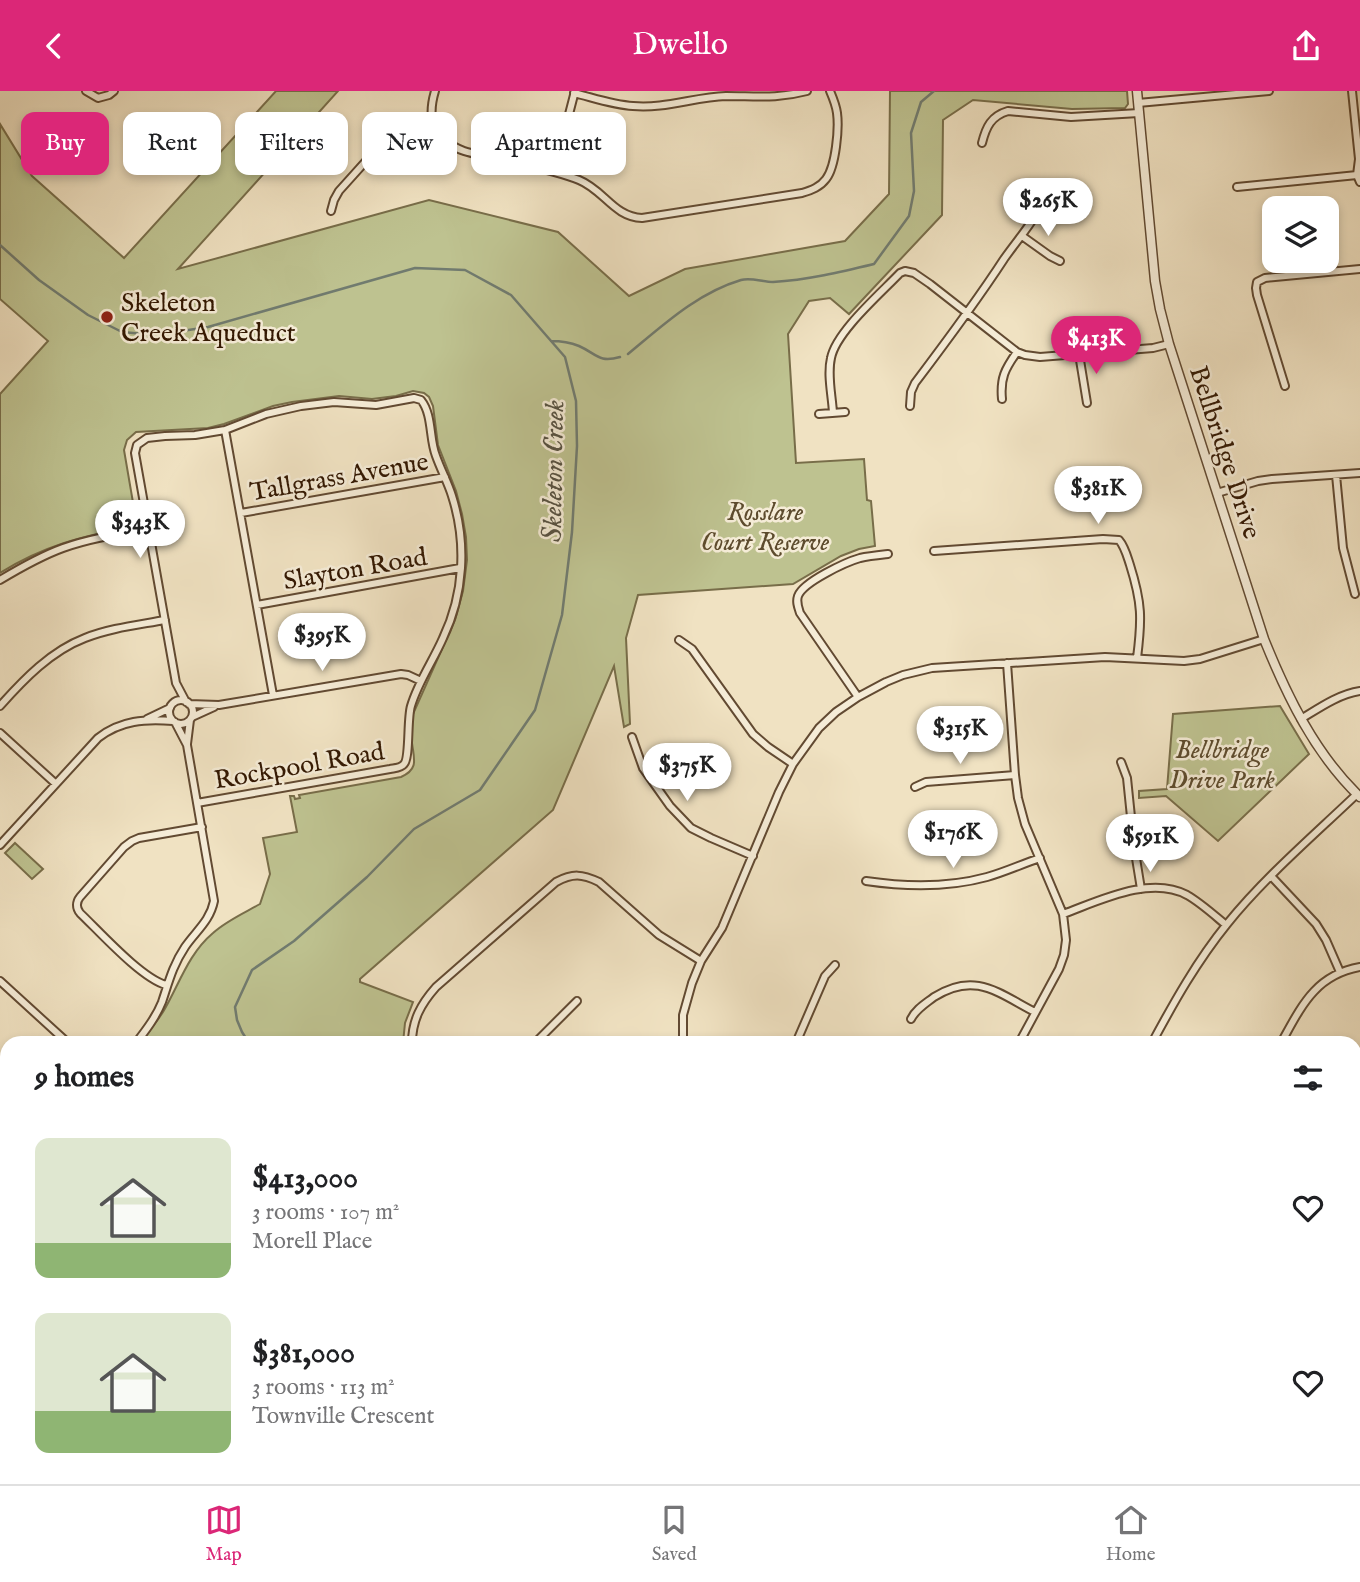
<!DOCTYPE html>
<meta charset="utf-8">
<style>
body{margin:0;font-family:"IM FELL English",serif;background:#f2f2f2;color:#202124;height:100vh;display:flex;flex-direction:column;font-size:26px;white-space:nowrap}
*{box-sizing:border-box;margin:0}
p{font-size:23px;color:#757577}
.icon{flex:none;width:38px;height:38px;fill:none;stroke:currentColor;stroke-width:2;stroke-linecap:round;stroke-linejoin:round}
.map{position:relative;flex:1;overflow:hidden}
.drawer{position:absolute;left:0px;top:945px;width:1362px;height:448px;display:flex;flex-direction:column;background:#fff;border-radius:21px 21px 0 0;box-shadow:0 4px 10px #0003}
.drawer>*{flex:none}
.hud{position:absolute;left:21px;top:21px;width:700px;height:63px;display:flex;gap:14px}
.buttons{position:absolute;left:1262px;top:105px;display:grid;gap:14px}
.buttons a{display:grid;place-items:center;width:77px;height:77px;border-radius:14px;background:#fff;box-shadow:0 4px 10px #0003;font-size:35px}
.price{position:absolute;translate:-50% -60px;padding:0 16px;border-radius:24px;background:#fff;color:#222;font-size:23px;line-height:46px;filter:drop-shadow(0 2px 4px #0008)}
.price::after{content:'';position:absolute;left:50%;top:42px;width:21px;height:16px;margin-left:-10px;background:inherit;clip-path:polygon(0 0,100% 0,50% 100%)}
.price.current{background:#db2777;color:#fff}
ul{padding:0;list-style:none}
li{display:flex;align-items:center;gap:21px;height:175px;padding:0 35px}
li span{display:grid;place-items:center;flex:none;width:196px;height:140px;border-radius:14px;color:#555}
li>.icon{margin-inline-start:auto}
span .icon{width:84px;height:84px;fill:#fffc;stroke-width:1}
li b{font-size:30px}
h2{display:flex;justify-content:space-between;align-items:center;height:84px;padding:0 35px;font-size:30px}
.chip{padding:0 24px;border-radius:14px;background:#fff;box-shadow:0 4px 10px #0003;font-size:24px;line-height:63px}
.chip.current{background:#db2777;color:#fff}
header{display:flex;justify-content:space-between;align-items:center;height:91px;padding:0 35px;background:#db2777;color:#fff;font-size:32px;font-weight:600}
.dock{display:flex;justify-content:space-around;align-items:center;height:98px;border-top:2px solid #e0e0e0;background:#fff;font-size:19px;color:#757577}
.dock a{display:grid;justify-items:center;gap:4px}
.dock .current{color:#db2777}
.map>svg:first-child{display:block}
.green{fill:#bec290;stroke:#786d49;stroke-width:2}
.lines{fill:none;stroke-linecap:round;stroke-linejoin:round}
.stream{stroke:#717b6f;stroke-width:2.5}
.minor-casing{stroke:#624a32;stroke-width:10}
.tertiary-casing{stroke:#624a32;stroke-width:11}
.minor{stroke:#f5ecd7;stroke-width:6}
.tertiary{stroke:#f5ecd7;stroke-width:8}
.poi-dot{fill:#8f2418;stroke:#f5ecd7;stroke-width:2.5}
.labels{text-anchor:middle;stroke-width:5;stroke-linejoin:round;paint-order:stroke}
.poi-label{font-size:26px;fill:#331802;stroke:#f5ecd7;text-anchor:start}
.street-label{font-size:26px;fill:#331802;stroke:#f5ecd7}
.park-label{font-size:26px;font-style:italic;fill:#5d4b2d;stroke:#f5ecd7}
.water-label{font-size:28px;font-style:italic;fill:#575242;stroke:#f5ecd7}
</style>
<header><svg class="icon" aria-label="back" viewBox="0 0 24 24"><path d="M15 5l-7 7 7 7"/></svg>Dwello<svg class="icon" aria-label="share" viewBox="0 0 24 24"><path d="M12 15V3M7 8l5-5 5 5M5 13v7h14v-7"/></svg></header>
<div class="map">
<svg width="1360" height="1393" viewBox="0 0 1360 1393">
<rect width="100%" height="100%" fill="#f0e2c2"/>
<filter id="stains"><feTurbulence type="fractalNoise" baseFrequency=".00286" numOctaves="4"/><feColorMatrix values="0 0 0 0 .2 0 0 0 0 .09 0 0 0 0 .02 0 0 0 .5 -.17"/></filter>
<radialGradient id="worn" r=".72"><stop offset=".6" stop-color="#630" stop-opacity="0"/><stop offset="1" stop-color="#630" stop-opacity=".3"/></radialGradient>
<path class="green" d="M276,0H338L178,178L429,109L558,141L629,205L685,178L845,150L889,103L890,0H1127L1128,13L1125,17L1072,18L973,9L943,29L942,124L849,223L830,207L809,210L788,243L796,372L864,368L867,409L871,410L875,455L859,458L841,465L793,493L638,504L626,547L630,633L624,636L614,575L553,719L360,888V891L413,911L405,932L403,952H140C147,942 156,932 163,921C179,894 188,863 213,842C226,830 244,822 260,813L270,783L263,747L297,741L290,705H294L295,708L300,707L299,704L401,686C419,678 414,668 412,652C410,643 411,633 413,623L455,529L463,500L467,469L466,446L462,423L456,400L438,354L433,315L429,306L424,302L413,300L396,305L372,308L339,305L292,311L273,315L224,333L208,337L136,341L127,349L124,359L136,429L132,436C82,445 43,455 0,482V303L48,250L0,208V33L32,85L124,167Z
M1280,615L1309,663L1218,750L1166,705L1139,707V700L1167,698L1173,623Z
M15,752L43,778L32,788L5,762Z
M520,1386H744L751,1393H521Z
M920,1386H1055L1052,1388L1054,1393H877Z"/>
<g class="lines">
<path class="stream" d="M0,154L39,189L88,224L122,241L144,243L169,242L208,236L415,177L465,179L511,204L565,266L576,310L577,355L572,441L562,524L535,619L480,699L414,738L367,786L294,850L252,879L235,916L237,929L242,941L249,952
M551,250C561,250 569,251 579,255C597,263 598,272 620,266
M628,263C662,235 697,202 741,189C751,186 762,191 773,191C807,189 841,181 874,173L909,125L914,100L911,42L921,11L934,0
M657,1386L667,1393"/>
<g class="minor-casing">
<path id="minor" d="M86,0L98,7L109,4L114,0
M435,0C432,10 430,21 433,32C437,45 452,56 464,60C473,63 482,64 491,66C520,73 551,78 579,89C604,99 614,126 642,127L802,102C812,99 820,96 826,88C836,75 839,37 837,22C836,14 833,7 830,0
M1352,0L1359,68L1357,84L1360,91
M574,2C594,7 614,14 633,15C664,18 695,6 726,5C756,5 777,8 807,0
M1138,12L1269,0
M982,52C986,36 991,25 1008,20L1071,26L1139,22
M554,81L575,0
M1237,96L1357,84
M331,120L334,109L339,100L375,60L397,45L433,33
M1022,145L1050,165L1060,170
M1079,263L1087,312
M1285,295L1257,204L1256,197L1257,191L1265,187L1360,178
M1002,308C1000,287 1005,278 1017,261
M910,315L911,301L915,292C946,251 976,211 1004,168C1018,148 1034,131 1043,109
M833,322C832,304 827,284 831,267C836,241 880,203 900,182L905,180L914,182L930,193L1017,261L1025,264L1040,266L1153,257L1169,253
M819,323L845,321
M225,339L273,604
M1336,384L1343,457L1355,503
M1217,402L1258,390L1272,388L1360,382
M241,422L445,386
M934,460L1103,448L1119,449C1125,456 1127,465 1130,474C1142,512 1142,528 1137,567
M0,489C20,477 41,465 63,457C91,447 120,443 149,438
M257,514L460,477
M679,549L692,558L753,643L768,656L793,673
M1007,572L1015,684L1018,707L1025,733L1063,823L1066,849L1064,864L1059,878L1019,952
M858,606L800,522C798,516 796,511 798,505C803,491 846,471 860,467C869,465 879,464 888,463
M169 621a12 12 0 1 1 24 0a12 12 0 1 1-24 0Z
M186,611L176,592L135,362L137,354L147,347L165,345L195,344L225,339L266,323L301,315L334,311L376,314L414,307L421,309C433,324 429,348 436,365C441,379 448,392 452,405C467,452 464,503 443,547C433,570 418,591 411,615C407,628 410,667 404,673C401,677 395,677 390,678L197,712
M189,613L219,614L401,583L408,584L421,590
M0,615C24,588 51,560 85,547C110,537 138,534 165,529
M192,626L214,616
M147,628L170,617
M1301,628C1319,617 1339,603 1360,600
M0,642L56,693
M632,646L643,677L670,715L691,737L711,747L753,765
M187,653L190,629
M1121,671L1127,687L1134,755L1141,798
M915,696L926,691L1015,684
M0,754L98,647C121,629 145,628 173,630
M1271,785L1316,833L1326,849L1340,881
M866,790C907,796 947,797 987,786C1005,781 1022,773 1040,767
M1063,823C1099,810 1150,784 1187,804C1201,812 1214,824 1226,834
M0,890L68,952
M166,894C141,887 100,841 80,822C76,817 76,811 80,806L124,756L132,750L139,747L202,736
M911,928C916,918 925,913 934,906C975,880 998,902 1035,921
M136,952C146,939 156,926 162,911C169,890 173,874 185,856C196,840 210,830 214,810L187,654L175,631
M412,952C412,929 421,913 436,896L556,791C573,782 582,783 599,791L659,844L701,870
M535,952L577,910
M683,952V924L692,892L701,870L722,837L779,701L793,673L819,637L836,621L858,606L886,591L903,584L932,577L1105,566L1184,570L1200,568L1264,548
M721,952L744,950L757,952
M796,952L825,885L835,874
M1152,952C1174,911 1197,870 1227,833C1265,786 1313,745 1357,703
M1281,952C1301,916 1315,884 1360,876
M1354,1094L1360,1103
M0,1095L7,1087
M1354,1122L1360,1119
M1354,1251L1360,1248
M3,1290L7,1302
M171,1386L172,1393
M403,1386L404,1393
M510,1386L511,1393
M842,1386H849
M1179,1386L1185,1393
M18,1392L72,1386"/>
</g>
<g class="tertiary-casing">
<path id="tertiary" d="M1137,0L1155,190L1160,218L1169,253L1264,548C1287,605 1315,663 1360,706"/>
</g>
<use href="#minor" class="minor"/>
<use href="#tertiary" class="tertiary"/>
</g>
<circle class="poi-dot" cx="107" cy="226" r="7"/>
<g class="labels">
<g class="poi-label">
<text x="121" y="220">Skeleton<tspan x="121" dy="30">Creek Aqueduct</tspan></text>
</g>
<g class="street-label">
<text transform="translate(1226 361) rotate(72)" y="9">Bellbridge Drive</text>
<text transform="translate(339 385) rotate(-10)" y="9">Tallgrass Avenue</text>
<text transform="translate(355 477) rotate(-10)" y="9">Slayton Road</text>
<text transform="translate(299 674) rotate(-10)" y="9">Rockpool Road</text>
</g>
<g class="park-label">
<text x="765" y="429">Rosslare<tspan x="765" dy="30">Court Reserve</tspan></text>
<text x="1222" y="667">Bellbridge<tspan x="1222" dy="30">Drive Park</tspan></text>
</g>
<g class="water-label">
<text transform="translate(552 380) rotate(-89)" y="10">Skeleton Creek</text>
</g>
</g>
<rect width="100%" height="100%" filter="url(#stains)"/>
<rect width="100%" height="100%" fill="url(#worn)"/>
</svg>
<div class="buttons">
<a><svg class="icon" aria-label="layers" viewBox="0 0 24 24"><path d="M12 4l9 5-9 5-9-5zM3 14l9 5 9-5"/></svg></a>
</div>
<b class="price" style="left:1048px;top:147px">$265K</b>
<b class="price current" style="left:1096px;top:285px">$413K</b>
<b class="price" style="left:1098px;top:435px">$381K</b>
<b class="price" style="left:140px;top:469px">$343K</b>
<b class="price" style="left:322px;top:582px">$395K</b>
<b class="price" style="left:960px;top:675px">$315K</b>
<b class="price" style="left:687px;top:712px">$375K</b>
<b class="price" style="left:953px;top:779px">$176K</b>
<b class="price" style="left:1150px;top:783px">$591K</b>
<div class="hud">
<a class="chip current">Buy</a>
<a class="chip">Rent</a>
<a class="chip">Filters</a>
<a class="chip">New</a>
<a class="chip">Apartment</a>
</div>
<section class="drawer">
<h2>9 homes<svg class="icon" aria-label="filters" viewBox="0 0 24 24"><path d="M4 7h16M4 17h16"/><circle cx="9" cy="7" r="2"/><circle cx="15" cy="17" r="2"/></svg></h2>
<ul>
<li><span style="background:linear-gradient(#dfe7d0 75%,#8fb573 0)"><svg class="icon" aria-label="home" viewBox="0 0 24 24"><path d="M3 11l9-7 9 7M6 9v11h12V9"/></svg></span><div><b>$413,000</b><p>3 rooms · 107 m²</p><p>Morell Place</p></div><svg class="icon" aria-label="heart" viewBox="0 0 24 24"><path d="M12 20l-8-8c-3-5 5-10 8-4 3-6 11-1 8 4z"/></svg></li>
<li><span style="background:linear-gradient(#dfe7d0 70%,#8fb573 0)"><svg class="icon" aria-label="home" viewBox="0 0 24 24"><path d="M3 11l9-7 9 7M6 9v11h12V9"/></svg></span><div><b>$381,000</b><p>3 rooms · 113 m²</p><p>Townville Crescent</p></div><svg class="icon" aria-label="heart" viewBox="0 0 24 24"><path d="M12 20l-8-8c-3-5 5-10 8-4 3-6 11-1 8 4z"/></svg></li>
</ul>
</section>
</div>
<nav class="dock">
<a class="current"><svg class="icon" aria-label="map" viewBox="0 0 24 24"><path d="M3 6l6-2 6 2 6-2v14l-6 2-6-2-6 2zM9 4v14M15 6v14"/></svg>Map</a>
<a><svg class="icon" aria-label="saved" viewBox="0 0 24 24"><path d="M7 4h10v16l-5-4-5 4z"/></svg>Saved</a>
<a><svg class="icon" aria-label="home" viewBox="0 0 24 24"><path d="M3 11l9-7 9 7M6 9v11h12V9"/></svg>Home</a>
</nav>
